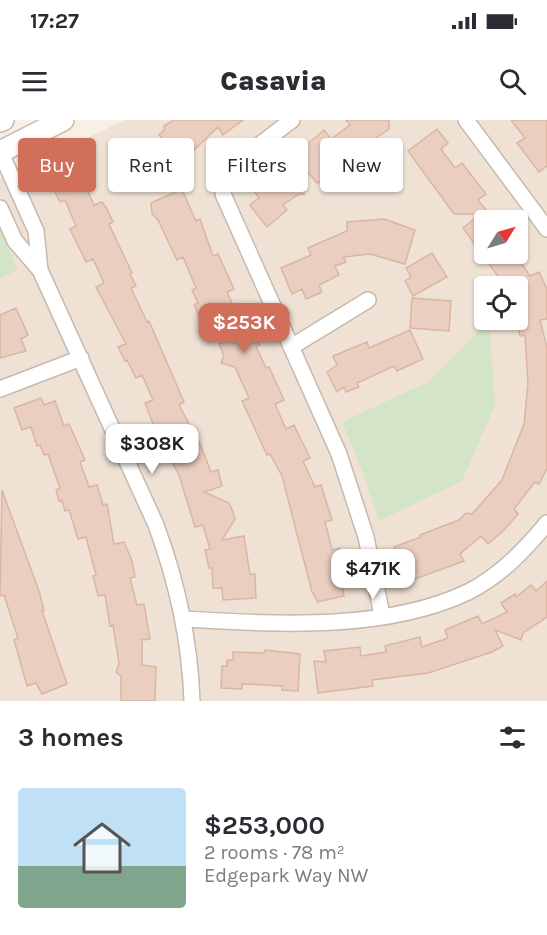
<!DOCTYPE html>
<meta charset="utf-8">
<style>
body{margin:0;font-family:Karla,sans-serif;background:#f7f7f7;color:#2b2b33;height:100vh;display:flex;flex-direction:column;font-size:22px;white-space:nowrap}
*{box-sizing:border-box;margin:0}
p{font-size:20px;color:#7c7c81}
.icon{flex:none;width:33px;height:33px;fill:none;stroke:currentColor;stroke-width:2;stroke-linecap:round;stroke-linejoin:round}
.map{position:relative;height:581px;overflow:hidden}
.drawer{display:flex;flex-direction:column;background:#fff;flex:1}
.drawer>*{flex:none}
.top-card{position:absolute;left:18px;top:18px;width:512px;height:54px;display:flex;gap:12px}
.needle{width:39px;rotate:53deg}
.buttons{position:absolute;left:474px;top:90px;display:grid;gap:12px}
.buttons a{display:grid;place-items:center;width:54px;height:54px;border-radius:6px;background:#fff;box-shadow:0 2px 4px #0004;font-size:30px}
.price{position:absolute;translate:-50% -51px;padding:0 14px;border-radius:12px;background:#fff;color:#222;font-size:20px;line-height:39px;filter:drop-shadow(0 2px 3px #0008)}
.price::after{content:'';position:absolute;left:50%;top:36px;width:18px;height:14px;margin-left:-9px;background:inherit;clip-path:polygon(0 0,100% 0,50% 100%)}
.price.active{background:#d26f5b;color:#fff}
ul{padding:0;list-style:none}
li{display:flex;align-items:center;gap:18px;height:150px;padding:0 18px}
li span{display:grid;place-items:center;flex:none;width:168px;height:120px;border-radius:6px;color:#555}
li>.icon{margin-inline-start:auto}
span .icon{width:72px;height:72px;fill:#fffc;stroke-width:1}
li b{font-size:26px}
h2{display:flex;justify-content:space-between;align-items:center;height:72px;padding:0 18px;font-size:26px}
.chip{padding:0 21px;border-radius:6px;background:#fff;box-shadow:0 2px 4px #0004;font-size:21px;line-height:54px}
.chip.active{background:#d26f5b;color:#fff}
.status{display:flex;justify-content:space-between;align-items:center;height:42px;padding:0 30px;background:#fff;direction:ltr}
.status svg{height:16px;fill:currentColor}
header{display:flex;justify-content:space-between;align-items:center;height:78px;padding:0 18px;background:#fff;font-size:27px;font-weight:800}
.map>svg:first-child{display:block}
.residential{fill:#efe2d5;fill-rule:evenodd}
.green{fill:#d4e4c6}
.building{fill:#eacfc1;stroke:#dbb5a3;stroke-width:1.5}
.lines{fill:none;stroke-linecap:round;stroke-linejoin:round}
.street-casing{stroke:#c8b8ad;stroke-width:18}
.secondary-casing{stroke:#cdbaae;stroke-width:24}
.street{stroke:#fff;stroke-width:15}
.secondary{stroke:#fff;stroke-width:21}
</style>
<div class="status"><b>17:27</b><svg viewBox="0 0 49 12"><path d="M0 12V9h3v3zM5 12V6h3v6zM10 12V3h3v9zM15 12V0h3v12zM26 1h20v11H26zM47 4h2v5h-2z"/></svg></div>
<header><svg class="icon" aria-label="menu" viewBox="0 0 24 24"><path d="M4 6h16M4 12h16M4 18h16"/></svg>Casavia<svg class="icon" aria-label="search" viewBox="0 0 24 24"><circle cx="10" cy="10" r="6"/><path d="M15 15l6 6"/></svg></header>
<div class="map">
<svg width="547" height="581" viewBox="0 0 547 581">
<rect width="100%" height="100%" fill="#f9f0e5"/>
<path class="residential" d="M125,0H547V581H0V59ZM484,100H518V134H484ZM484,166H518V200H484Z"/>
<path class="green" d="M0,110L17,148L11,154L0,158Z
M489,200L495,285L462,361L379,401L363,353L342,302L430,261Z"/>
<path class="building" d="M174,0H243L223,15L218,7L189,35L183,72L196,101L200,99L213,136L218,134L234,169L227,172L238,196L241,194L249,211L252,209L260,225L256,226L266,248L269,247L284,280L275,284L286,309L294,305L310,338L303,341L315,367L321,365L332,400L325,402L332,430L340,428L348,463L342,465L344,476L318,482L312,472L282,356L270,334L267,335L242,281L249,278L235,247L221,243L224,236L219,224L222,223L208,193L199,195L194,185L198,183L192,170L196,168L183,137L177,140L158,100L152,94L151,83L178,71L143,65L150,37L185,42L159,15L164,10V6Z
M346,0H389V9L376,18L378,20L322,61L317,63L308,52L304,74H299L283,85L287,90L267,107L250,85L259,78L252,68L278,45L283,52L301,38L297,33L324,10L331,19L350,5Z
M511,0H547V46L539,52L517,23L525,18Z
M437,9L448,23L441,29L455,48L462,43L486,74L478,80L489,94H484V134H515L530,156L539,152L547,169V199L540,200L547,228V348L539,364L535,362L514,389L518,394L503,411L488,424L481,416L460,434L464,441L415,459L412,451L401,455L392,431L395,430L394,427L421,417L420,415L459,400L466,393L472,394L502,360L524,304L528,263L525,215L520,216L518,205V166H505L463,108L481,94H454L408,31Z
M81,26L89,45L78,50L94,85L102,82L107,89L113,102L109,104L132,153L130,154L136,166L131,168L147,202L149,201L184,282L179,285L201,326L211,352L218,350L222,366L204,372L229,383L233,392L235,399L222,420L244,416L250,454H255L256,478L223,480L222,468H213L212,448H209L205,430L210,429L203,405L195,407L179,355L156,312L145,283L153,280L142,255L136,258L127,240L125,241L118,227L126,224L96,167L104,163L93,139L86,142L70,109L76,106L65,80L60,82L53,68L45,42Z
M384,99L415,110L405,144L370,134L343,137L346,142L335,146L339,155L319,165L322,172L306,179L302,169L292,174L281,148L311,135L308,128L347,111V102Z
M432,133L447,157L413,176L405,161L411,157L406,148Z
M412,178L451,181L449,211L410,208Z
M16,188L28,215L21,219L26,231L0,238V195Z
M410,210L423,239L397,251L394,246L357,263L359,267L346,272L344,267L337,272L327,252L337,245L333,236L367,222L369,228Z
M41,278L44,285L55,281L64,306L69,304L85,340L80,342L89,367L97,365L103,385L107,384L114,424L124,422L132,441L135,457L130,458L137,485L144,484L150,519L142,520V545L156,547L155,581H121V556L116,552L119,544L113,505L110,506L105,475L98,476L93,456L96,455L86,417L78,419L69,390L65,391L62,380L59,381L56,370L60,368L48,334L44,335L40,325L37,326L31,307L22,310L14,288Z
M2,370L40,474L44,491H42L67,564L42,574L36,563L27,566L14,520L18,518L12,500L4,475L0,476Z
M547,461V497L523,513L521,520L495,510L503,526L492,532L428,553L372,560L373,566L318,573L314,541L326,542L324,531L360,527L361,536L386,532L385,526L420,517L422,527L448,518L445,510L478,496L482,504L507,492L501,483L515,474L516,477L531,465L536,471Z
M265,530L300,534L298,571L282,570V566L248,564H242V569L221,568L222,546H227V540H233V532L264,533Z"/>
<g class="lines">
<g class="street-casing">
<path id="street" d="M292,0L232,46L226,54L223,74L339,334L366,417L382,495
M466,0L547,109
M0,31L36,111L40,150
M0,88L15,121L40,150L156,405C177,462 190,520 192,581
M291,227L368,180
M0,269L81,238
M183,499C274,504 384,512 468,472C500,456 525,430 547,403"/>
</g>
<g class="secondary-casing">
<path id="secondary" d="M0,1L3,0
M0,32L63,0"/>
</g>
<use href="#street" class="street"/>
<use href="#secondary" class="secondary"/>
</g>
</svg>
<div class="buttons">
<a><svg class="needle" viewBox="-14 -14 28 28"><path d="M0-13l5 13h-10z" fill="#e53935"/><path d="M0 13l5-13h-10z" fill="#7c7c81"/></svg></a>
<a><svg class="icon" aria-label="locate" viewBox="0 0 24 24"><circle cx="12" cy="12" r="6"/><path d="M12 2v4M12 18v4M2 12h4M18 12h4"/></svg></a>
</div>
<b class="price active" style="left:244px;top:234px">$253K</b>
<b class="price" style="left:152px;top:355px">$308K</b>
<b class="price" style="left:373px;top:480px">$471K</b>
<div class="top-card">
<a class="chip active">Buy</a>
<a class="chip">Rent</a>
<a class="chip">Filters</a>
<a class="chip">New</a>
</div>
</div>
<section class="drawer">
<h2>3 homes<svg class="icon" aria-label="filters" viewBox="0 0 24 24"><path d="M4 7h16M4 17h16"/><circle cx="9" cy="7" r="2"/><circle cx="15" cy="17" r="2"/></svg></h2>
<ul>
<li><span style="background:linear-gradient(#bfe0f5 65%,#7fa58c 0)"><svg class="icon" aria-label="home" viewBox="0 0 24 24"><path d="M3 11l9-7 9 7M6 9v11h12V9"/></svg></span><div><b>$253,000</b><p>2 rooms · 78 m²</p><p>Edgepark Way NW</p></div></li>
</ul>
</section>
